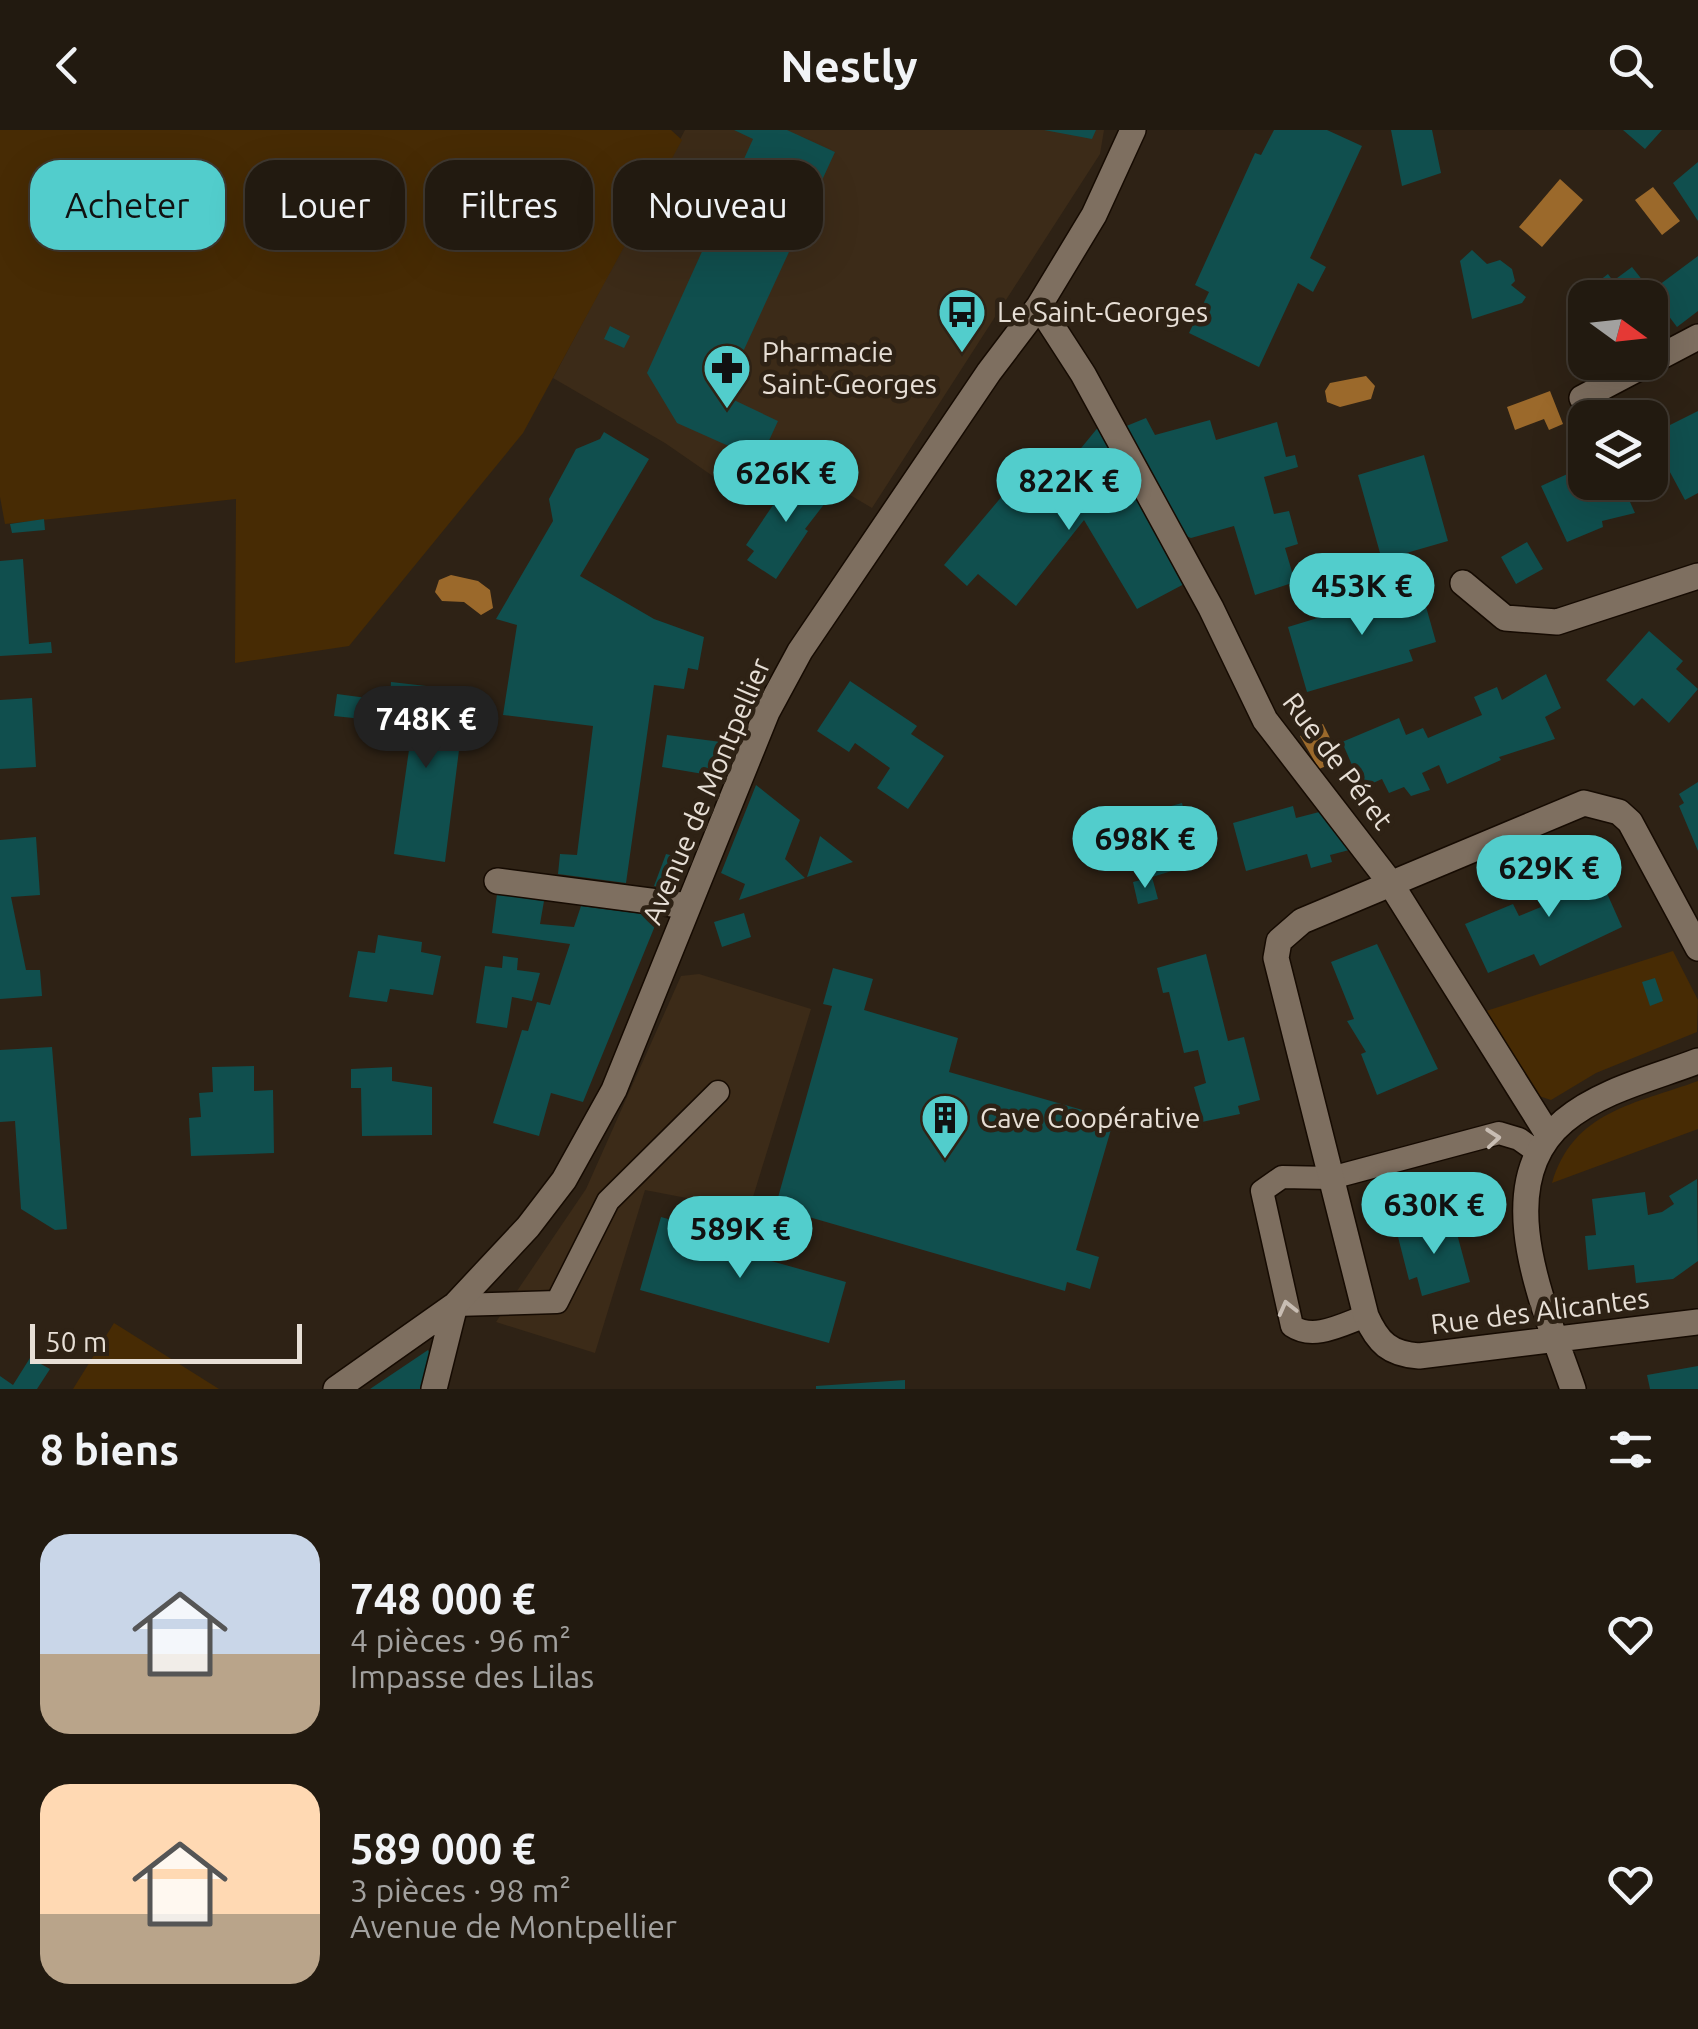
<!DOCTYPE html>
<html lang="fr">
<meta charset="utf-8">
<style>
body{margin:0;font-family:Ubuntu,sans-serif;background:#2e271e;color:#f1f3f6;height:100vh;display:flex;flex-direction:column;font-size:38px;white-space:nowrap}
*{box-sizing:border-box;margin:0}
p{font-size:32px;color:#a2a19f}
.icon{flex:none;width:55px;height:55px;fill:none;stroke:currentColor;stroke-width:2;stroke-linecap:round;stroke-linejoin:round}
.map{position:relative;height:1259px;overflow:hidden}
.details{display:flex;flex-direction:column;background:#221a10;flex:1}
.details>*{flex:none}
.hud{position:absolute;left:30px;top:30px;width:1000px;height:90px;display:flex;gap:20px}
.needle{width:65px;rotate:105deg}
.tools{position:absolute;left:1568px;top:150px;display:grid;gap:20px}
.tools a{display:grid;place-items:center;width:100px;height:100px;border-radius:20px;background:#221a10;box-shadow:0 10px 40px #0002,0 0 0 2px #3f3830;font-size:50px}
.scale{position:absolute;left:30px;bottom:25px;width:272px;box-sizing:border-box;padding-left:10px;border:5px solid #e7dfd6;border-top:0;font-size:28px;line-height:35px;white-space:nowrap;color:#e7dfd6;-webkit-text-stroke:8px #2e2215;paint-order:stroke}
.price{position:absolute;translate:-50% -85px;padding:0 22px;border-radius:35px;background:#52cdcc;color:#111;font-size:32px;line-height:65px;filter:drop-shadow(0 2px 5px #0008)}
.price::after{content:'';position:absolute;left:50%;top:60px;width:30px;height:22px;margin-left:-15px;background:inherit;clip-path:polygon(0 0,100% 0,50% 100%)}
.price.on{background:#222;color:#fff}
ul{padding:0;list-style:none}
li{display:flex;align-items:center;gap:30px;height:250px;padding:0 40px}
li span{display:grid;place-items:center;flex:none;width:280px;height:200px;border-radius:30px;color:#555}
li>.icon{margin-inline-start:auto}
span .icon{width:120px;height:120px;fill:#fffc;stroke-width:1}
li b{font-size:42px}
h2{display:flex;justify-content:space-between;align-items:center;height:120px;padding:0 40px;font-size:42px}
.chip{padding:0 35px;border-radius:30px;background:#221a10;box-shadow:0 10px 40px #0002,0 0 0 2px #3f3830;font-size:35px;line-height:90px}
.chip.on{background:#52cdcc;color:#111}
header{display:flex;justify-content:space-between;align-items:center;height:130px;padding:0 40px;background:#221a10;font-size:45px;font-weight:600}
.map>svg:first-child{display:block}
.built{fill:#3c2b18}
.green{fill:#472b04}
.water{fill:#9b692b}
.building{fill:#104f4e}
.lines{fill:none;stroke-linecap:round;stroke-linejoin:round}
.lane-casing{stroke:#160b02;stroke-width:25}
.street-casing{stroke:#160b02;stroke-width:28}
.lane{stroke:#7e6f60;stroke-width:22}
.street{stroke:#7e6f60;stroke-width:25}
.oneway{stroke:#c8bdb3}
.labels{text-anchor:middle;stroke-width:9;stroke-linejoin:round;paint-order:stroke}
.poi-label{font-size:28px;fill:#e7dfd6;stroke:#2e2215;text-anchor:start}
.street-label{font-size:28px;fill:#e7dfd6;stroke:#2e2215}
</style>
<header><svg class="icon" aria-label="back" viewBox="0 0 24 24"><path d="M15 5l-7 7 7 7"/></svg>Nestly<svg class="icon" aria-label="search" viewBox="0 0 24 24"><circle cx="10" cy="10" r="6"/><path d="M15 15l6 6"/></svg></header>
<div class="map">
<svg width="1698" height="1259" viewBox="0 0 1698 1259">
<rect width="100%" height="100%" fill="#2e2215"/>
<path class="built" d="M685,0H1104L1100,24L872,378L786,327L746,369L665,313L553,248Z
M699,844L811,879L749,1080L645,1060L595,1223L496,1192L586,1059L681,846Z"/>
<path class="green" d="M0,0H671L682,10L523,303L349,516L235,533L236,369L5,394L0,367Z
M1673,821L1698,870L1697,902L1596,943L1551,970L1533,964L1486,881Z
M1698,951V999L1552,1053C1573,981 1635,974 1698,951Z
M114,1193L219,1259H73Z"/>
<path class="water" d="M1560,49L1583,70L1542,117L1519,97Z
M1653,57L1680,91L1662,105L1635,70Z
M1366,246L1375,256L1371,269L1340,277L1327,272L1325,261L1330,253Z
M1550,261L1563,294L1549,300L1544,289L1515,300L1507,277Z
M451,445L478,451L490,460L493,478L481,485L464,472L442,471L435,462L439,450Z
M1323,594L1341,630L1319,639L1300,606Z"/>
<path class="building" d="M734,0H787L835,22L730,250L723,247L717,262L778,291L760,330L677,293L647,243L753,9Z
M1044,0H1096L1092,9Z
M1274,0H1327L1362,16L1310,128L1326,137L1313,162L1298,153L1259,237L1189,203L1209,162L1195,155L1255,23L1261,25Z
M1391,0H1432L1441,43L1402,56Z
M1623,0H1662L1645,19Z
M1698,32V91L1673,53Z
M1472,120L1487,134L1500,130L1512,139L1515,151L1511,155L1526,167L1522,173L1472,189L1460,131Z
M1698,126V181L1677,197L1668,185L1650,198V168H1585L1582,164L1608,144L1613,151L1632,137L1651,161Z
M610,196L630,206L624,218L604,209Z
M1698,281V363L1685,370L1650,305Z
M1146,288L1155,305L1210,290L1216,310L1277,292L1286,327L1295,325L1298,337L1264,347L1274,384L1289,381L1298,414L1285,418L1295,452L1255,465L1234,396L1191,408L1181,404L1124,297Z
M1100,295L1186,453L1137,479L1084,390L1016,476L978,444L967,456L944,435L1025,339L1075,381L1099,353L1080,338L1077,323Z
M604,302L649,329L580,446L654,489L704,507L698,540L688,538L684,559L654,555L626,753L558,744L560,724L577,725L593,596L503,585L517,495L496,489L553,391L549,369L576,319L600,309Z
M1424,325L1448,411L1382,430L1358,345Z
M1585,336V352H1621L1635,383L1602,391L1603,397L1567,412L1541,356Z
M794,344L832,364L805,399L808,401L776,449L747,430L754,421L746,415Z
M44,389L45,400L12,403L10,394Z
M1527,412L1543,439L1516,454L1501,427Z
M23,429L29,514L51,512L52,523L0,526V431Z
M1419,452L1436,512L1409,520L1413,531L1307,562L1288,497L1393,465L1391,459Z
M1649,501L1683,531L1676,539L1698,559L1669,593L1642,568L1634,576L1606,550Z
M1546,544L1561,578L1545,587L1555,609L1499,627L1501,630L1447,654L1439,635L1422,643L1430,660L1411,666L1404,657L1389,663L1382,649L1362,658L1342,612L1399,588L1406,605L1423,598L1428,608L1482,585L1474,567L1497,557L1502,570Z
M850,551L917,596L911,604L944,626L908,679L877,658L890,638L855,613L849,622L817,601Z
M391,552L435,557V577L464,580L445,732L394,724L411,606L393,603L398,572L390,571Z
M337,564L367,568L363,589L334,586Z
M32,568L36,637L0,639V570Z
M667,605L729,613L715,646L662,637Z
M1698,652V721L1679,676L1684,673L1679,664Z
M756,655L800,690L785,729L805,748L739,770L745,754L721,743Z
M1182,673L1198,733L1152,747L1135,686Z
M1293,676L1296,688L1327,680L1357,718L1330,725L1332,732L1311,738L1307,724L1246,741L1233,693Z
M820,706L853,732L807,747Z
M36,707L40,765L11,767L26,840H40L42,866L0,869V710Z
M1589,723L1622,797L1540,836L1534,824L1488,843L1465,794L1513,774L1519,786L1541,777L1534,762L1554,753L1549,742Z
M666,724L682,728L670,759L654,756Z
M1152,747L1158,769L1138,774L1133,752Z
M497,764L544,771L540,794L574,797L581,776L659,786L583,972L551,963L539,1006L493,993L522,900L528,901L537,872L550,875L570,814L492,803Z
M744,783L751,807L722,817L714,792Z
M378,805L422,812L421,822L441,826L433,865L390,859L387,872L349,867L358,821L375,823Z
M1377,814L1438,939L1377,965L1361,924L1366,922L1347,891L1354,889L1331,832Z
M1206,824L1228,911L1244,907L1260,970L1238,976L1240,984L1197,993L1195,987L1202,985L1194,957L1206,953L1198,920L1184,923L1169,862L1163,863L1157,838Z
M503,826L518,828L517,840L540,843L532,871L512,867L507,898L476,893L485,836L502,838Z
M833,838L873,849L864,880L958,908L949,942L1114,989L1076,1120L1099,1127L1090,1159L1067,1152L1065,1161L802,1085L804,1079L777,1071L832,876L823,874Z
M1655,848L1663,871L1650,876L1642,852Z
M52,917L67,1099L55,1100L21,1079L15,991L0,992V920Z
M254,936V961L273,960L274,1023L191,1026L189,988L201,987L199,963L213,962L212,937Z
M392,937V951L432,957V1005L362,1006L361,958H351V939Z
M1697,1049L1698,1131L1673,1149L1636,1153L1634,1135L1588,1140L1585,1106L1596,1105L1592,1069L1645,1062L1648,1085L1662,1082L1674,1074L1669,1066Z
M661,1087L767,1117L764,1129L846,1152L829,1213L640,1160Z
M1453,1089L1470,1152L1422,1166L1417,1147L1409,1150L1397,1103Z
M428,1220L433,1231L423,1259H370Z
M30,1228L50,1239L37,1259H0V1246L13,1255Z
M1698,1236V1259H1650L1647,1245Z
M905,1250V1259H816V1256Z"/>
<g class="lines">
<g class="lane-casing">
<path id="lane" d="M455,1175L557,1172L608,1071L718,962
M1366,1186C1343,1194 1314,1211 1292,1196L1262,1061L1282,1047L1331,1048L1499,1003L1519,1009L1537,1022"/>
</g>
<g class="street-casing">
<path id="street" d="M1039,176L1083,244L1211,478L1265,590L1389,751L1549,1006
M1582,268L1698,207
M1463,453L1505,488L1557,492L1698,446
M497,751L688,776
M1698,818L1630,692L1619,682L1584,673L1302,791L1279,811L1276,828L1366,1186C1378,1213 1390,1224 1419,1226L1698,1192
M336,1259L455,1175L528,1097L564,1050L614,960L767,582L800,521L989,242L1039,176L1094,85L1133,0
M434,1259L455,1175
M1573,1259C1547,1182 1486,1056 1564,991C1601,960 1654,948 1698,931"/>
</g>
<use href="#lane" class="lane"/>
<use href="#street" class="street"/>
</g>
<defs><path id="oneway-chevron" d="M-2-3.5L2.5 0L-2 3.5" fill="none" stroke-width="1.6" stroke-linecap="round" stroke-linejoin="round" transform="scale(2.5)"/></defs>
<g class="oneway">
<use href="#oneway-chevron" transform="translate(1493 1008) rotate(-5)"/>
<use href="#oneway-chevron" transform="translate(1287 1178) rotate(-104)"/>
</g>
<defs>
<g id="bus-pin" transform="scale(2.5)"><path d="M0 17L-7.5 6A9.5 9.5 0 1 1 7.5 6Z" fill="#52cdcc" stroke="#2e2215"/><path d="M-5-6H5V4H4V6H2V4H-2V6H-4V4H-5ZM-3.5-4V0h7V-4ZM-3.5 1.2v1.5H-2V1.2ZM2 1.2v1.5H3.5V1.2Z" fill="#111"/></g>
<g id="pharmacy-pin" transform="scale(2.5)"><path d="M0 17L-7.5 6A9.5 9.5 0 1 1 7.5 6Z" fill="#52cdcc" stroke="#2e2215"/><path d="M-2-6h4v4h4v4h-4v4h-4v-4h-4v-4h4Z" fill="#111"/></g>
<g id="building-pin" transform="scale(2.5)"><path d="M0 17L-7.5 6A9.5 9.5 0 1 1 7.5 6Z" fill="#52cdcc" stroke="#2e2215"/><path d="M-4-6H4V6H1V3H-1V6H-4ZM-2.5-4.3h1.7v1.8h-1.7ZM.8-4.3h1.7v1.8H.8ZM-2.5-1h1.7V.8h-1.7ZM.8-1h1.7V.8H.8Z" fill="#111"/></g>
</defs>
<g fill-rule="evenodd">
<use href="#bus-pin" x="962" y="182"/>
<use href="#pharmacy-pin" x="727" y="238"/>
<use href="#building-pin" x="945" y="988"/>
</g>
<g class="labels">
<g class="poi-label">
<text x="997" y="192">Le Saint-Georges</text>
<text x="762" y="232">Pharmacie<tspan x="762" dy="32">Saint-Georges</tspan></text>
<text x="980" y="998">Cave Coopérative</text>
</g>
<g class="street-label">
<text transform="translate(1338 631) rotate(53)" y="10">Rue de Péret</text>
<text transform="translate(706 661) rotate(-67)" y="10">Avenue de Montpellier</text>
<text transform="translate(1540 1181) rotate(-7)" y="10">Rue des Alicantes</text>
</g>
</g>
</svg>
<div class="tools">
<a><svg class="needle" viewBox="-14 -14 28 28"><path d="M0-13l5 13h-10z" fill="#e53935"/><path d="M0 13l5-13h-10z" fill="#a2a19f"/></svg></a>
<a><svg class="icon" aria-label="layers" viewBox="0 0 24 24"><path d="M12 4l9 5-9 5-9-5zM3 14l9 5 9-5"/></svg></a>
</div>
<div class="scale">50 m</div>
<b class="price" style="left:786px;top:395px">626K €</b>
<b class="price" style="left:1069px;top:403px">822K €</b>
<b class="price" style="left:1362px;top:508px">453K €</b>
<b class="price on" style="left:426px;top:641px">748K €</b>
<b class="price" style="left:1145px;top:761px">698K €</b>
<b class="price" style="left:1549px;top:790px">629K €</b>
<b class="price" style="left:1434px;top:1127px">630K €</b>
<b class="price" style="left:740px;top:1151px">589K €</b>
<div class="hud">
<a class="chip on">Acheter</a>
<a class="chip">Louer</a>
<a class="chip">Filtres</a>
<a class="chip">Nouveau</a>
</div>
</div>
<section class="details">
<h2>8 biens<svg class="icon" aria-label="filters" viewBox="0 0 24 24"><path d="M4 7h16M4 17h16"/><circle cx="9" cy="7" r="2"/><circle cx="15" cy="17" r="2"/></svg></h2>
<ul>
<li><span style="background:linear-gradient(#c9d6e8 60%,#b9a48a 0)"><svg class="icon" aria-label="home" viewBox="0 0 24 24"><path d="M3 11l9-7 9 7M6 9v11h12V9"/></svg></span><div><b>748 000 €</b><p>4 pièces · 96 m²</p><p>Impasse des Lilas</p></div><svg class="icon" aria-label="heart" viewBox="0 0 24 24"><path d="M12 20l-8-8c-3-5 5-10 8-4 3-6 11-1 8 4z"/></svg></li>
<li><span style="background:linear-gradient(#ffd9b3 65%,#b9a48a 0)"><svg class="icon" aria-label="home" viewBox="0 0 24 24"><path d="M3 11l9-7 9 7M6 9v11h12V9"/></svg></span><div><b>589 000 €</b><p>3 pièces · 98 m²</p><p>Avenue de Montpellier</p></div><svg class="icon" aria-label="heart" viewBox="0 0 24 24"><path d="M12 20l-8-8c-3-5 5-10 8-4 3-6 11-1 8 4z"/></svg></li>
</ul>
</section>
